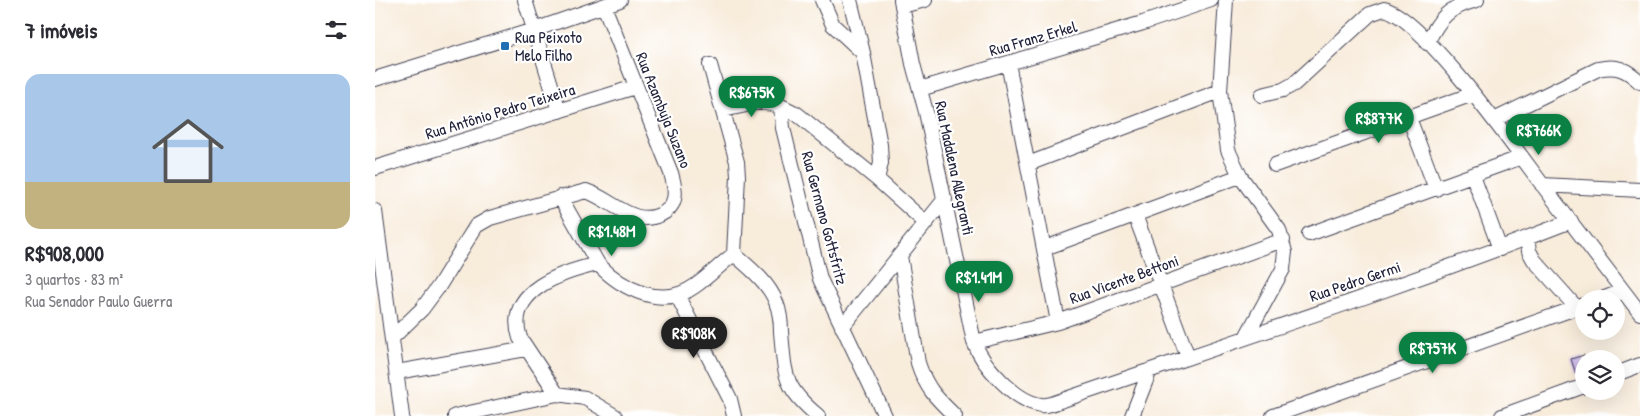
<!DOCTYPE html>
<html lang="pt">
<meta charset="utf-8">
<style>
body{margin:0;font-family:"Patrick Hand",sans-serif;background:#f2f2f3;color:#2b2b33;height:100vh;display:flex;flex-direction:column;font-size:19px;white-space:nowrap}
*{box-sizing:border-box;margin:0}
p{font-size:16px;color:#7c7c81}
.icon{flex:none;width:28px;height:28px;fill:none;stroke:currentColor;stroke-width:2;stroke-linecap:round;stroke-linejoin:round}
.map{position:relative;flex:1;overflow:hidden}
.sheet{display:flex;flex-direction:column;background:#fff;width:375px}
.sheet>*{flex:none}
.controls{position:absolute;left:1200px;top:290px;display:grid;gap:10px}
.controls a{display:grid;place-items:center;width:50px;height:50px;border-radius:50%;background:#fff;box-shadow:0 5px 20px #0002;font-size:25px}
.price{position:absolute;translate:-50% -42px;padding:0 11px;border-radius:18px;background:#0b8043;color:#fff;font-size:16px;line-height:32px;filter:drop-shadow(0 1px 2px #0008)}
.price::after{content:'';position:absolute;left:50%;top:30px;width:15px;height:11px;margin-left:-8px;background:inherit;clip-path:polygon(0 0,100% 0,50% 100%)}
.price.current{background:#222;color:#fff}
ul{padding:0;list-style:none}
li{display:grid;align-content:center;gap:10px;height:265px;padding:0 25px}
li span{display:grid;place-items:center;height:155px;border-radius:15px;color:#555}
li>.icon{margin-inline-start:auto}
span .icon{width:90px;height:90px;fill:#fffc;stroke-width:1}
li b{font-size:21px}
h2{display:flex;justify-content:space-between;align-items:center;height:60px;padding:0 25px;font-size:21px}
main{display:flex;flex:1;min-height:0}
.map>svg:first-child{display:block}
.building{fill:#ccbae8}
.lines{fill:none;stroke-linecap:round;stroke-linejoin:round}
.minor-casing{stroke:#424053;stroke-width:16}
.minor{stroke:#fff;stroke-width:14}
.poi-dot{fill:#1f6fb2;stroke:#fff;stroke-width:2}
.labels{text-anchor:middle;stroke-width:4.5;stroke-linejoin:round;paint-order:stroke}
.poi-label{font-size:16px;fill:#22223b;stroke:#fff;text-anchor:start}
.street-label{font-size:16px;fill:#22223b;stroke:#fff}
</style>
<main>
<section class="sheet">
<h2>7 imóveis<svg class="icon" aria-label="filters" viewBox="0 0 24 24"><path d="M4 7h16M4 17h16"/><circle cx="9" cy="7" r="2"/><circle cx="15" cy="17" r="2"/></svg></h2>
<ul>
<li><span style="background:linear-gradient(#a9c7e8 70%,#c2b280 0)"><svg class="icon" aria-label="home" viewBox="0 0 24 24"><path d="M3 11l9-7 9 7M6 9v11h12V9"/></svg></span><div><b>R$908,000</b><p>3 quartos · 83 m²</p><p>Rua Senador Paulo Guerra</p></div></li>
</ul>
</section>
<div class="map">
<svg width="1265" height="416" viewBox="0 0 1265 416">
<rect width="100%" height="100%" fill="#fff"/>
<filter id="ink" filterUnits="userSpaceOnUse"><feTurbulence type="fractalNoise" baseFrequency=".02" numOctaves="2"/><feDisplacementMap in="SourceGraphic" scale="10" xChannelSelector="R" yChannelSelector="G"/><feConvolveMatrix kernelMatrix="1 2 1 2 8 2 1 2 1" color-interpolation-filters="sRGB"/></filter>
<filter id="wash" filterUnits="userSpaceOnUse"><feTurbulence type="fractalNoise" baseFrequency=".0096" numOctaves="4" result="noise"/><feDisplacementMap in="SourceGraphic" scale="20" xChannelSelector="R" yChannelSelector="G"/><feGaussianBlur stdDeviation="1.12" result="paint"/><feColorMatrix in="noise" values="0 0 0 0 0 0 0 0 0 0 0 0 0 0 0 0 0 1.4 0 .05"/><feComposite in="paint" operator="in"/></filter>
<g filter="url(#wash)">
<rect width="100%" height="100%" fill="#f8ecdb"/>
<g id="blocks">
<path class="building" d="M1209,355V371L1201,374L1196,359Z"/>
</g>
</g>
<g filter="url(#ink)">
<use href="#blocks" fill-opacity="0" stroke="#424053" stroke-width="1"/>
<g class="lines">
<g class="minor-casing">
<path id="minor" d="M150,0L184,111
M447,0L458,25L488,53
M475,0L488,53L505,145L506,163L502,179L422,114L406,106L408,128L445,279L510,416
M526,0L538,64L551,112L599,342C607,365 641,402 666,405C672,406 677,404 682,402C854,343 1027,287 1196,221
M851,0L845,91L853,150L865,176L904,230L910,252L908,269L871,337
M527,6L550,0
M1052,43C1065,17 1074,7 1102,0
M633,63L683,322
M0,79L159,30L245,0
M545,89L768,23L836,0
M887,95L908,90L919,84L995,14L1009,9C1047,17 1139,147 1166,183C1199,226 1232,269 1265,313
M348,110L385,102L406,106
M1034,118L1061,189
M1119,120L1223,69C1242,65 1251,69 1265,82
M653,164L845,91
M900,165L1098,94
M0,168L260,87
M1098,176L1125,249
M502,179L551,223
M1167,185L1265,190
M185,197L223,264
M0,211L27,416
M760,215L813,357
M934,234L1147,157
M1152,238L1154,251L1159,260L1201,307
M670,248L865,176
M359,254C375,268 393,282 401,302C405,312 406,322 406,332C410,375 408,387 443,416
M525,256L543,363C551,388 561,398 580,416
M302,295L355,399L359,416
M1227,299L1248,291
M467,327L570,199
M17,338L47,309L64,286L101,226L115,218L211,191C237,199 261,231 290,212C304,202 300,187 296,173L229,6
M599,342L683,322L908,240
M22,372L151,349
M1241,374L1265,365
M80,416L182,394
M240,416L210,398L182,394L145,338C129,290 188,272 223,264C247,289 287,310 320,286C333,277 346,264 359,254L363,176L362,162L335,65
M757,416L775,370
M898,416L1209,305
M1127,416L1209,386"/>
</g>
<use href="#minor" class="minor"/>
</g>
</g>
<rect class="poi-dot" x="125" y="41" width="10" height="10" rx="2.5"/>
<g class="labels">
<g class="poi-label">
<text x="140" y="43">Rua Peixoto<tspan x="140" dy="18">Melo Filho</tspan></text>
</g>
<g class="street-label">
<text transform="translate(658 38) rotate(-16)" y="6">Rua Franz Erkel</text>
<text transform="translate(289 110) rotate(68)" y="6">Rua Azambuja Suzano</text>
<text transform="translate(125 111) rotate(-17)" y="6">Rua Antônio Pedro Teixeira</text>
<text transform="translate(580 168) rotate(78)" y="6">Rua Madalena Allegranti</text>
<text transform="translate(450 218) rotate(75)" y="6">Rua Germano Gottsfritz</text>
<text transform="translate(749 279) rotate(-20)" y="6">Rua Vicente Bettoni</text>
<text transform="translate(980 281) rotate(-19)" y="6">Rua Pedro Germi</text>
</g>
</g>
</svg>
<div class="controls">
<a><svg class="icon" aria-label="locate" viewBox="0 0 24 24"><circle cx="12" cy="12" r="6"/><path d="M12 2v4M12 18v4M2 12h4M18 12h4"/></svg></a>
<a><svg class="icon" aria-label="layers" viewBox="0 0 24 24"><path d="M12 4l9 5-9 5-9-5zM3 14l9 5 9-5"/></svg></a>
</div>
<b class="price" style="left:377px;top:118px">R$675K</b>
<b class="price" style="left:1004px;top:144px">R$877K</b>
<b class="price" style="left:1164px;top:156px">R$766K</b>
<b class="price" style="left:237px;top:257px">R$1.48M</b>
<b class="price" style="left:604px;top:303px">R$1.41M</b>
<b class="price current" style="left:319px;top:359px">R$908K</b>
<b class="price" style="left:1058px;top:374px">R$757K</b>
</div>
</main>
